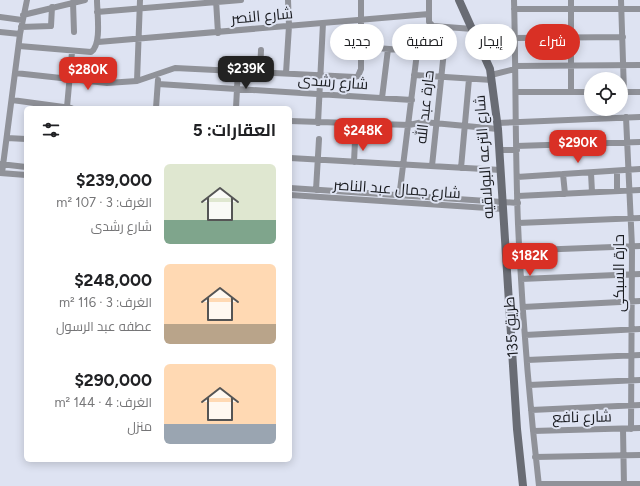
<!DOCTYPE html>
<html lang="ar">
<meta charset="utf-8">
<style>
body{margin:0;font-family:Figtree,Cairo,sans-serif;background:#f2f2f2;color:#202124;direction:rtl;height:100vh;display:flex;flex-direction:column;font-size:15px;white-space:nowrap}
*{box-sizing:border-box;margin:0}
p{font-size:13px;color:#757577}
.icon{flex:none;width:22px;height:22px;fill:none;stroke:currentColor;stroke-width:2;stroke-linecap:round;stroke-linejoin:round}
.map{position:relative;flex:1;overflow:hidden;direction:ltr}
.side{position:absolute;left:24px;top:106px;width:268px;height:356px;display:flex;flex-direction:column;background:#fff;border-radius:6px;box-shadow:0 2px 10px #0003;direction:rtl}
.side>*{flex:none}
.hud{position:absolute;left:304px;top:24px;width:276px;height:36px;direction:rtl;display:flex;gap:8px}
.controls{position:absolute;left:584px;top:72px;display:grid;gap:8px}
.controls a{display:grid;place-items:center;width:44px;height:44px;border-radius:50%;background:#fff;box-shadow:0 2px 10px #0003;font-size:20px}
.price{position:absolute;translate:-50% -34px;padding:0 9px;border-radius:8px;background:#d93025;color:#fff;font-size:13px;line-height:26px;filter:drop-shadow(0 1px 2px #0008)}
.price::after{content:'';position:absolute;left:50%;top:24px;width:12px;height:9px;margin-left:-6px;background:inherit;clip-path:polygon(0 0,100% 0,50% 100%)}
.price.selected{background:#222;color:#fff}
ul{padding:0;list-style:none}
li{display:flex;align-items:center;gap:12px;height:100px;padding:0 16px}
li span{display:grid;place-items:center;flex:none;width:112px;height:80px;border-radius:6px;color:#555}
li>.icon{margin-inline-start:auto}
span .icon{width:48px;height:48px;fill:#fffc;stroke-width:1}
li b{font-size:17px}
h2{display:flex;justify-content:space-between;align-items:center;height:48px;padding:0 16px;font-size:17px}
.pill{padding:0 14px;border-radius:18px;background:#fff;box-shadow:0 2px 10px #0003;font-size:14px;line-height:36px}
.pill.selected{background:#d93025;color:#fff}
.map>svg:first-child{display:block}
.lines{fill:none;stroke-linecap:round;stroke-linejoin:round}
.street{stroke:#909299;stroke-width:6}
.secondary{stroke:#696c74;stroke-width:8}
.labels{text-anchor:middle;stroke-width:4;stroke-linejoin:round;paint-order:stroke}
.street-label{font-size:15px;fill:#1a1c21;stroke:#dee3f2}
</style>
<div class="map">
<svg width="640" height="486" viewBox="0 0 640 486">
<rect width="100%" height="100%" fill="#dee3f2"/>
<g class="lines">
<path class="street" d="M216,0L218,33
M429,0V22L433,26L473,29
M514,0C516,75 515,149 518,224C522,311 529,399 539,486
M621,0L624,92
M73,2L74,32
M514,9H640
M97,12L241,0
M23,15L85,0
M0,17L22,20
M21,27L51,26L52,7
M0,32L20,34
M515,38L623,37
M98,42L429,14
M19,46L91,52C102,45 97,13 97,0
M362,47L417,51
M515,66L640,65
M260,72L261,50
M15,73L107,83L137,81L175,68L355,77L358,76L361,69V0
M286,73L289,26L288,0
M414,75L492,80
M491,75L515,69
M137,81L140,0
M158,84L412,100
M516,92H591
M571,92V0
M622,92H640
M382,98L388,49
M12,100L71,108
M67,107L72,52
M156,108L158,80
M236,108L238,70
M626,117L632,247L631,429
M290,121L409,125L423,122L498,129
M318,123L323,23
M497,123L640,117
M7,138L26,139
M516,146L640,142
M499,150H517
M290,158L501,170
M354,162L355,141
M0,164L26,167
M432,166L444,51
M461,168L469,79
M617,171V191
M0,173L26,175
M2,173L20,34L27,0
M591,173L592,192
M563,174L565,194
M517,177L640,169
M290,188L518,203
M316,190L319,139
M290,195L503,209
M518,196L640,190
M399,198L417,53L420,48L421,36
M518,223L640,218
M505,251L640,246
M521,279L640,274
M523,307L640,301
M525,335L640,329
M527,360L640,355
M529,385L640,380
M531,410L640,405
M623,429L624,486
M533,431L640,428
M535,457L640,455
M539,484H640"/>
<path class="secondary" d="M459,0L490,69L498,129L517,429L523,486"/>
</g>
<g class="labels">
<g class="street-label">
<text transform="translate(262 16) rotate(-5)" y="5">شارع النصر</text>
<text transform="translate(333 82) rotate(4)" y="5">شارع رشدى</text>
<text transform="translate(425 107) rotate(-84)" y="5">حارة عبد الله</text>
<text transform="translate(484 157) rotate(-94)" y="5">شارع الترعه البولاقيه</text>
<text transform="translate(397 189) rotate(4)" y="5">شارع جمال عبد الناصر</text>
<text transform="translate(619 273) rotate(-90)" y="5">حارة السبكى</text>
<text transform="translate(511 327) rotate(-94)" y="5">طريق 135</text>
<text transform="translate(582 417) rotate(-1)" y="5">شارع نافع</text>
</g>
</g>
</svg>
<div class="controls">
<a><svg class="icon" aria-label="locate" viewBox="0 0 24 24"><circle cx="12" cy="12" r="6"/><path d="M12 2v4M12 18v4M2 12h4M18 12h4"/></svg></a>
</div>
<b class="price selected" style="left:246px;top:90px">$239K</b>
<b class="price" style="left:88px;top:91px">$280K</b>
<b class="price" style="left:363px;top:152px">$248K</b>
<b class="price" style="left:578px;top:164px">$290K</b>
<b class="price" style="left:530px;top:277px">$182K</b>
<div class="hud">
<a class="pill selected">شراء</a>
<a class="pill">إيجار</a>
<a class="pill">تصفية</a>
<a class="pill">جديد</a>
</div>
<section class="side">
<h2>العقارات: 5<svg class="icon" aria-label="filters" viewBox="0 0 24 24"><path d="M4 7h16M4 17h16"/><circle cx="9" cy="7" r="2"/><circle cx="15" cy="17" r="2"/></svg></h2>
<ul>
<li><span style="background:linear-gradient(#dfe7d0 70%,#7fa58c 0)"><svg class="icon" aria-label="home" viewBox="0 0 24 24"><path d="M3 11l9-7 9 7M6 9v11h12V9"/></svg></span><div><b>$239,000</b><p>الغرف: 3 · 107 m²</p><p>شارع رشدى</p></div></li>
<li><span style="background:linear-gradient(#ffd9b3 75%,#b9a48a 0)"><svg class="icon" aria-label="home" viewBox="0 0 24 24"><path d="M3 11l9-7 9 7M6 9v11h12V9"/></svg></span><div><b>$248,000</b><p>الغرف: 3 · 116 m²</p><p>عطفه عبد الرسول</p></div></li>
<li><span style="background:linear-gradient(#ffd9b3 75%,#9aa5b1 0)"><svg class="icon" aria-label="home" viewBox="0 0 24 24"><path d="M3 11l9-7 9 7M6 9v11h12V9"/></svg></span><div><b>$290,000</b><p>الغرف: 4 · 144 m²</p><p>منزل</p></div></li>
</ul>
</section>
</div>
